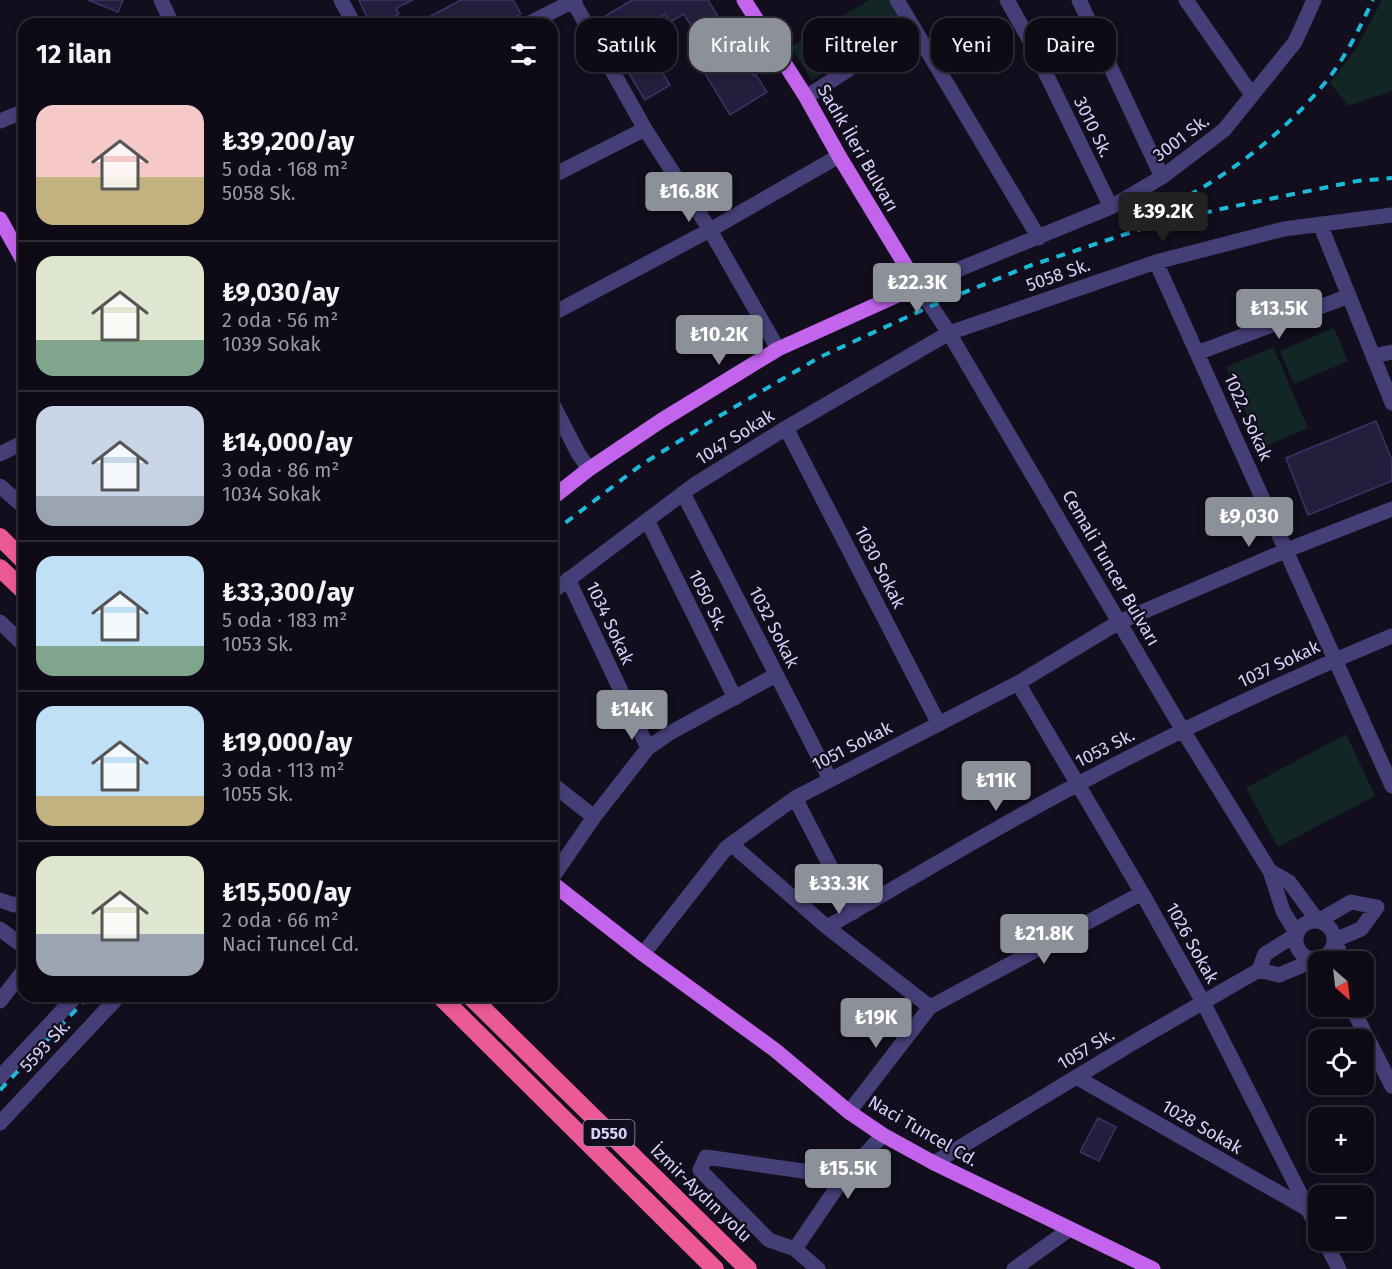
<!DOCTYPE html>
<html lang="tr">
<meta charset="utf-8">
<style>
body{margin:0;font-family:"Fira Sans",sans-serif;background:#17131f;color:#f1f3f6;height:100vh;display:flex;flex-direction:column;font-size:22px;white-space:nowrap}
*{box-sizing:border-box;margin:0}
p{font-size:20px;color:#9b9aa1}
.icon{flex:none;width:33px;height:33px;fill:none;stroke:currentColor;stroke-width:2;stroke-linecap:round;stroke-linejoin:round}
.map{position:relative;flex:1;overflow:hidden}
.details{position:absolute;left:18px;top:18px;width:540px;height:984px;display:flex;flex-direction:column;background:#0e0a16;border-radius:18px;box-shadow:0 3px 9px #0003,0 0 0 2px #2e2b35}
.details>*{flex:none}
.top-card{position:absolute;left:576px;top:18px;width:570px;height:54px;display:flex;gap:12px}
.needle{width:39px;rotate:152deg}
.fabs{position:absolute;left:1308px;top:951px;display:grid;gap:12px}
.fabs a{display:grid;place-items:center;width:66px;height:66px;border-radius:12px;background:#0e0a16;box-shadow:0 3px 9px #0003,0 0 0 2px #2e2b35;font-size:30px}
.price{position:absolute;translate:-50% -51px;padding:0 14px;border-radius:6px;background:#8c9099;color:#fff;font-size:20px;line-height:39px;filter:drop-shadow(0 2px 3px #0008)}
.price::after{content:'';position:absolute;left:50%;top:36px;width:18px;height:14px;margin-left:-9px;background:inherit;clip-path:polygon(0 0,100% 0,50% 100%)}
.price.selected{background:#222;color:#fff}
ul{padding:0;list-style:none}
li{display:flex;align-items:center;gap:18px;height:150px;padding:0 18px}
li+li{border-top:2px solid #2e2b35}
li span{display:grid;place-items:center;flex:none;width:168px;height:120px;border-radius:18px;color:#555}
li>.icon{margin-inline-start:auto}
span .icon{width:72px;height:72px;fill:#fffc;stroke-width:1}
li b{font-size:26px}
h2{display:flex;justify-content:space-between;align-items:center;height:72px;padding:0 18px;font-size:26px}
.pill{padding:0 21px;border-radius:18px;background:#0e0a16;box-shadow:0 3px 9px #0003,0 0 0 2px #2e2b35;font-size:21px;line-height:54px}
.pill.selected{background:#8c9099;color:#fff}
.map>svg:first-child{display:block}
.green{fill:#122626}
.building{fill:#251d3c;stroke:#3f3265;stroke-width:1.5}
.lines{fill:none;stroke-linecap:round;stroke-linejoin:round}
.minor{stroke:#453f77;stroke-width:15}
.major{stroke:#c365ec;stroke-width:15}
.highway{stroke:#eb5a95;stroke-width:18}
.rail{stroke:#1bbadb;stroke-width:4;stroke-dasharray:9 8;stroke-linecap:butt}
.labels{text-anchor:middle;stroke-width:4.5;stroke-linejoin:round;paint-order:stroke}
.shield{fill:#120e1d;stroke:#9d96b7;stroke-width:1.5}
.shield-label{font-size:16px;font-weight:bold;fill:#d8d1f9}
.street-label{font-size:18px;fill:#d8d1f9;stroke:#120e1d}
</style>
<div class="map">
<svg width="1392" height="1269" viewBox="0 0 1392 1269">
<rect width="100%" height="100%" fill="#120e1d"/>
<path class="green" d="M869,0H889L904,24L812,80L791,47Z
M1382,0H1392V91L1348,106L1330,83L1357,47Z
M1334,328L1348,361L1294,384L1280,351Z
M1273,347L1308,428L1261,448L1226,367Z
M1346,734L1375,796L1278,847L1246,788Z"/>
<path class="building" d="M88,0H123L118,12Z
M359,0H413L396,8L399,14L379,24H370Z
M461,0H513L521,14L501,24H416Z
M632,0H708L754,76L756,75L767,92L730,115L688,45L698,38L684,14L670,22L665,14L638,31L670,85L645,100L597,21Z
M1376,421L1392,460V481L1308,515L1286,458Z
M1098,1118L1116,1127L1099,1161L1080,1152Z"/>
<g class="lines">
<path class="minor" d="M161,0L172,24
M341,0L354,24
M897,0L1039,238
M1007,0L1029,39L1111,207
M1079,0L1162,177
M1186,0L1252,95
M573,1L645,129L710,230L778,349
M528,24L575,0
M806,97L913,28
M0,121L24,111
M552,176L645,129
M1320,224L1392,403
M1156,262L1392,786
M552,314L710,230L839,156
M1197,353L1349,296
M1373,356L1392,352
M552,403L578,453L589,469
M786,428L939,724
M0,454L24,442
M0,486L24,507
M683,493L830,779
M647,520L735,698
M568,579L648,748
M552,592L694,485L786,428L949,333L1156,262L1284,229L1392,215
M0,622L24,645
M1018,683L1142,893L1203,1002L1318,1229
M552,784L594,817
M795,798L854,912
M731,844L827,927L930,1007
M1270,871L1289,882L1318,921L1351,902L1377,907
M552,878L594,817L648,748L668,734L776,675
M0,900L14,905L24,901
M1296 940a19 19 0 1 1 38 0a19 19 0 1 1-38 0Z
M827,927C911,879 994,828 1080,783C1181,729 1286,680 1392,636
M0,929L24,947
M643,954L727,847L795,798L1018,683L1119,622L1287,550L1392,509
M1343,962L1335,940L1361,929L1377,907
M1259,970L1265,954L1297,934L1283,911L1270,871L1182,729L949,333L918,286L1111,207L1162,177L1224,130L1295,42L1314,0
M1259,970L1279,975L1315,960L1318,974
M0,1001L24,970
M1351,1006L1392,1086
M0,1077L76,996
M1076,1077L1309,1210
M849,1112L930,1007L1142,893
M0,1123L119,996
M934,1163L1136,1041L1259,970
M1324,1240L1339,1269
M795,1249L769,1240L700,1170L706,1157L844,1177
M818,1269L795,1249L844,1177L883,1135
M1014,1269L1070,1229"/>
<path class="major" d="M0,219L24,262
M552,498L589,469L662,420L778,349L918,286L839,156L806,97L744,0
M552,883L643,954L775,1050L849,1112L883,1135L934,1163L1153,1269"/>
<path class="highway" d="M0,537L24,561
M0,568L24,591
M440,996L715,1269
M470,996L748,1269"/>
<path class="rail" d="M1128,225C1203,194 1272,147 1324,84C1345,59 1359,29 1373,0
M552,533L641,465L716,418L820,357L931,306L1029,266L1144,228L1216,210L1357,181L1392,178
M0,1090L89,996"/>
</g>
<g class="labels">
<rect class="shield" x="583.5" y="1120" width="51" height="26" rx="4.5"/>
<g class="shield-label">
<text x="609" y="1139">D550</text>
</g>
<g class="street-label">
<text transform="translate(1093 127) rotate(64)" y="6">3010 Sk.</text>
<text transform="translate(1181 138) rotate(-37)" y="6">3001 Sk.</text>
<text transform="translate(858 148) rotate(60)" y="6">Sadık İleri Bulvarı</text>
<text transform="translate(1058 275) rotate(-19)" y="6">5058 Sk.</text>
<text transform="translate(1248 417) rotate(66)" y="6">1022. Sokak</text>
<text transform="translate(735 437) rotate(-32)" y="6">1047 Sokak</text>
<text transform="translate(880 567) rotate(63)" y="6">1030 Sokak</text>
<text transform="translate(1111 568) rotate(60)" y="6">Cemali Tuncer Bulvarı</text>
<text transform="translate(708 600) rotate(64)" y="6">1050 Sk.</text>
<text transform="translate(610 623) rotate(65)" y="6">1034 Sokak</text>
<text transform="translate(774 627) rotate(63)" y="6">1032 Sokak</text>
<text transform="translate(1279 664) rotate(-25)" y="6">1037 Sokak</text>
<text transform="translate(852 746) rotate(-27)" y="6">1051 Sokak</text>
<text transform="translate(1105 748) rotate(-27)" y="6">1053 Sk.</text>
<text transform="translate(1192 943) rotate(61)" y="6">1026 Sokak</text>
<text transform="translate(45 1046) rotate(-47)" y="6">5593 Sk.</text>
<text transform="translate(1086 1049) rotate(-31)" y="6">1057 Sk.</text>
<text transform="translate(1202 1127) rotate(30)" y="6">1028 Sokak</text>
<text transform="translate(923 1131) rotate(30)" y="6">Naci Tuncel Cd.</text>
<text transform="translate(701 1193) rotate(44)" y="6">İzmir-Aydın yolu</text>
</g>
</g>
</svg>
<div class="fabs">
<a><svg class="needle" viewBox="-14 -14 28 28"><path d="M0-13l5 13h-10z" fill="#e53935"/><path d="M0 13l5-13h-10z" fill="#9b9aa1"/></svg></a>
<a><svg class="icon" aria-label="locate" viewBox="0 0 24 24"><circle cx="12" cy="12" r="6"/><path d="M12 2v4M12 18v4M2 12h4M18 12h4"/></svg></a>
<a>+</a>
<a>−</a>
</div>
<b class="price" style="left:689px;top:223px">₺16.8K</b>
<b class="price selected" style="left:1163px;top:243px">₺39.2K</b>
<b class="price" style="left:917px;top:314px">₺22.3K</b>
<b class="price" style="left:1279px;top:340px">₺13.5K</b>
<b class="price" style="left:719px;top:366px">₺10.2K</b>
<b class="price" style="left:1249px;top:548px">₺9,030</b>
<b class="price" style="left:632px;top:741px">₺14K</b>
<b class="price" style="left:996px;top:812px">₺11K</b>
<b class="price" style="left:839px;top:915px">₺33.3K</b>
<b class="price" style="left:1044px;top:965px">₺21.8K</b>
<b class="price" style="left:876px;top:1049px">₺19K</b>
<b class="price" style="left:848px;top:1200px">₺15.5K</b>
<div class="top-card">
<a class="pill">Satılık</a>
<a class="pill selected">Kiralık</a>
<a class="pill">Filtreler</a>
<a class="pill">Yeni</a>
<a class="pill">Daire</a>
</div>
<section class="details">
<h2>12 ilan<svg class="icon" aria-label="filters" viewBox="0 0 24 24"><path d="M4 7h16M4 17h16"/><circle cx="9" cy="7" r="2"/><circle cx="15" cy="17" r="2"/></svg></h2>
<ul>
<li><span style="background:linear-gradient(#f6c9c9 60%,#c2b280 0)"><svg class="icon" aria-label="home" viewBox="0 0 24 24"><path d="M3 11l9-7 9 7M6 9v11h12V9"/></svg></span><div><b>₺39,200/ay</b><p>5 oda · 168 m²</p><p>5058 Sk.</p></div></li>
<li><span style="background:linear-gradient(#dfe7d0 70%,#7fa58c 0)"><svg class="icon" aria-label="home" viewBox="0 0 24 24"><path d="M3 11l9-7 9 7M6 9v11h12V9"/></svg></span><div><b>₺9,030/ay</b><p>2 oda · 56 m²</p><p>1039 Sokak</p></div></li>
<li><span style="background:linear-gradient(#c9d6e8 75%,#9aa5b1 0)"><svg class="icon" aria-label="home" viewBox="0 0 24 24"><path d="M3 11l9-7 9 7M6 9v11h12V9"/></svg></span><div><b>₺14,000/ay</b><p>3 oda · 86 m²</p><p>1034 Sokak</p></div></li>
<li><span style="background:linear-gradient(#bfe0f5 75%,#7fa58c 0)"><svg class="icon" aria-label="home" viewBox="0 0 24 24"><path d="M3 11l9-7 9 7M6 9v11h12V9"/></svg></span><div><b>₺33,300/ay</b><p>5 oda · 183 m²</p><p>1053 Sk.</p></div></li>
<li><span style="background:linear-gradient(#bfe0f5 75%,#c2b280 0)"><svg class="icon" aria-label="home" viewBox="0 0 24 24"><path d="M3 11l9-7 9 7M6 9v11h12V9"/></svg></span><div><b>₺19,000/ay</b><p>3 oda · 113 m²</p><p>1055 Sk.</p></div></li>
<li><span style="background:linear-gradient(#dfe7d0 65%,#9aa5b1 0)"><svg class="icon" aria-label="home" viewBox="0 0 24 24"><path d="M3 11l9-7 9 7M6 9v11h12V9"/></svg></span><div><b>₺15,500/ay</b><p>2 oda · 66 m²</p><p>Naci Tuncel Cd.</p></div></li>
</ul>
</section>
</div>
